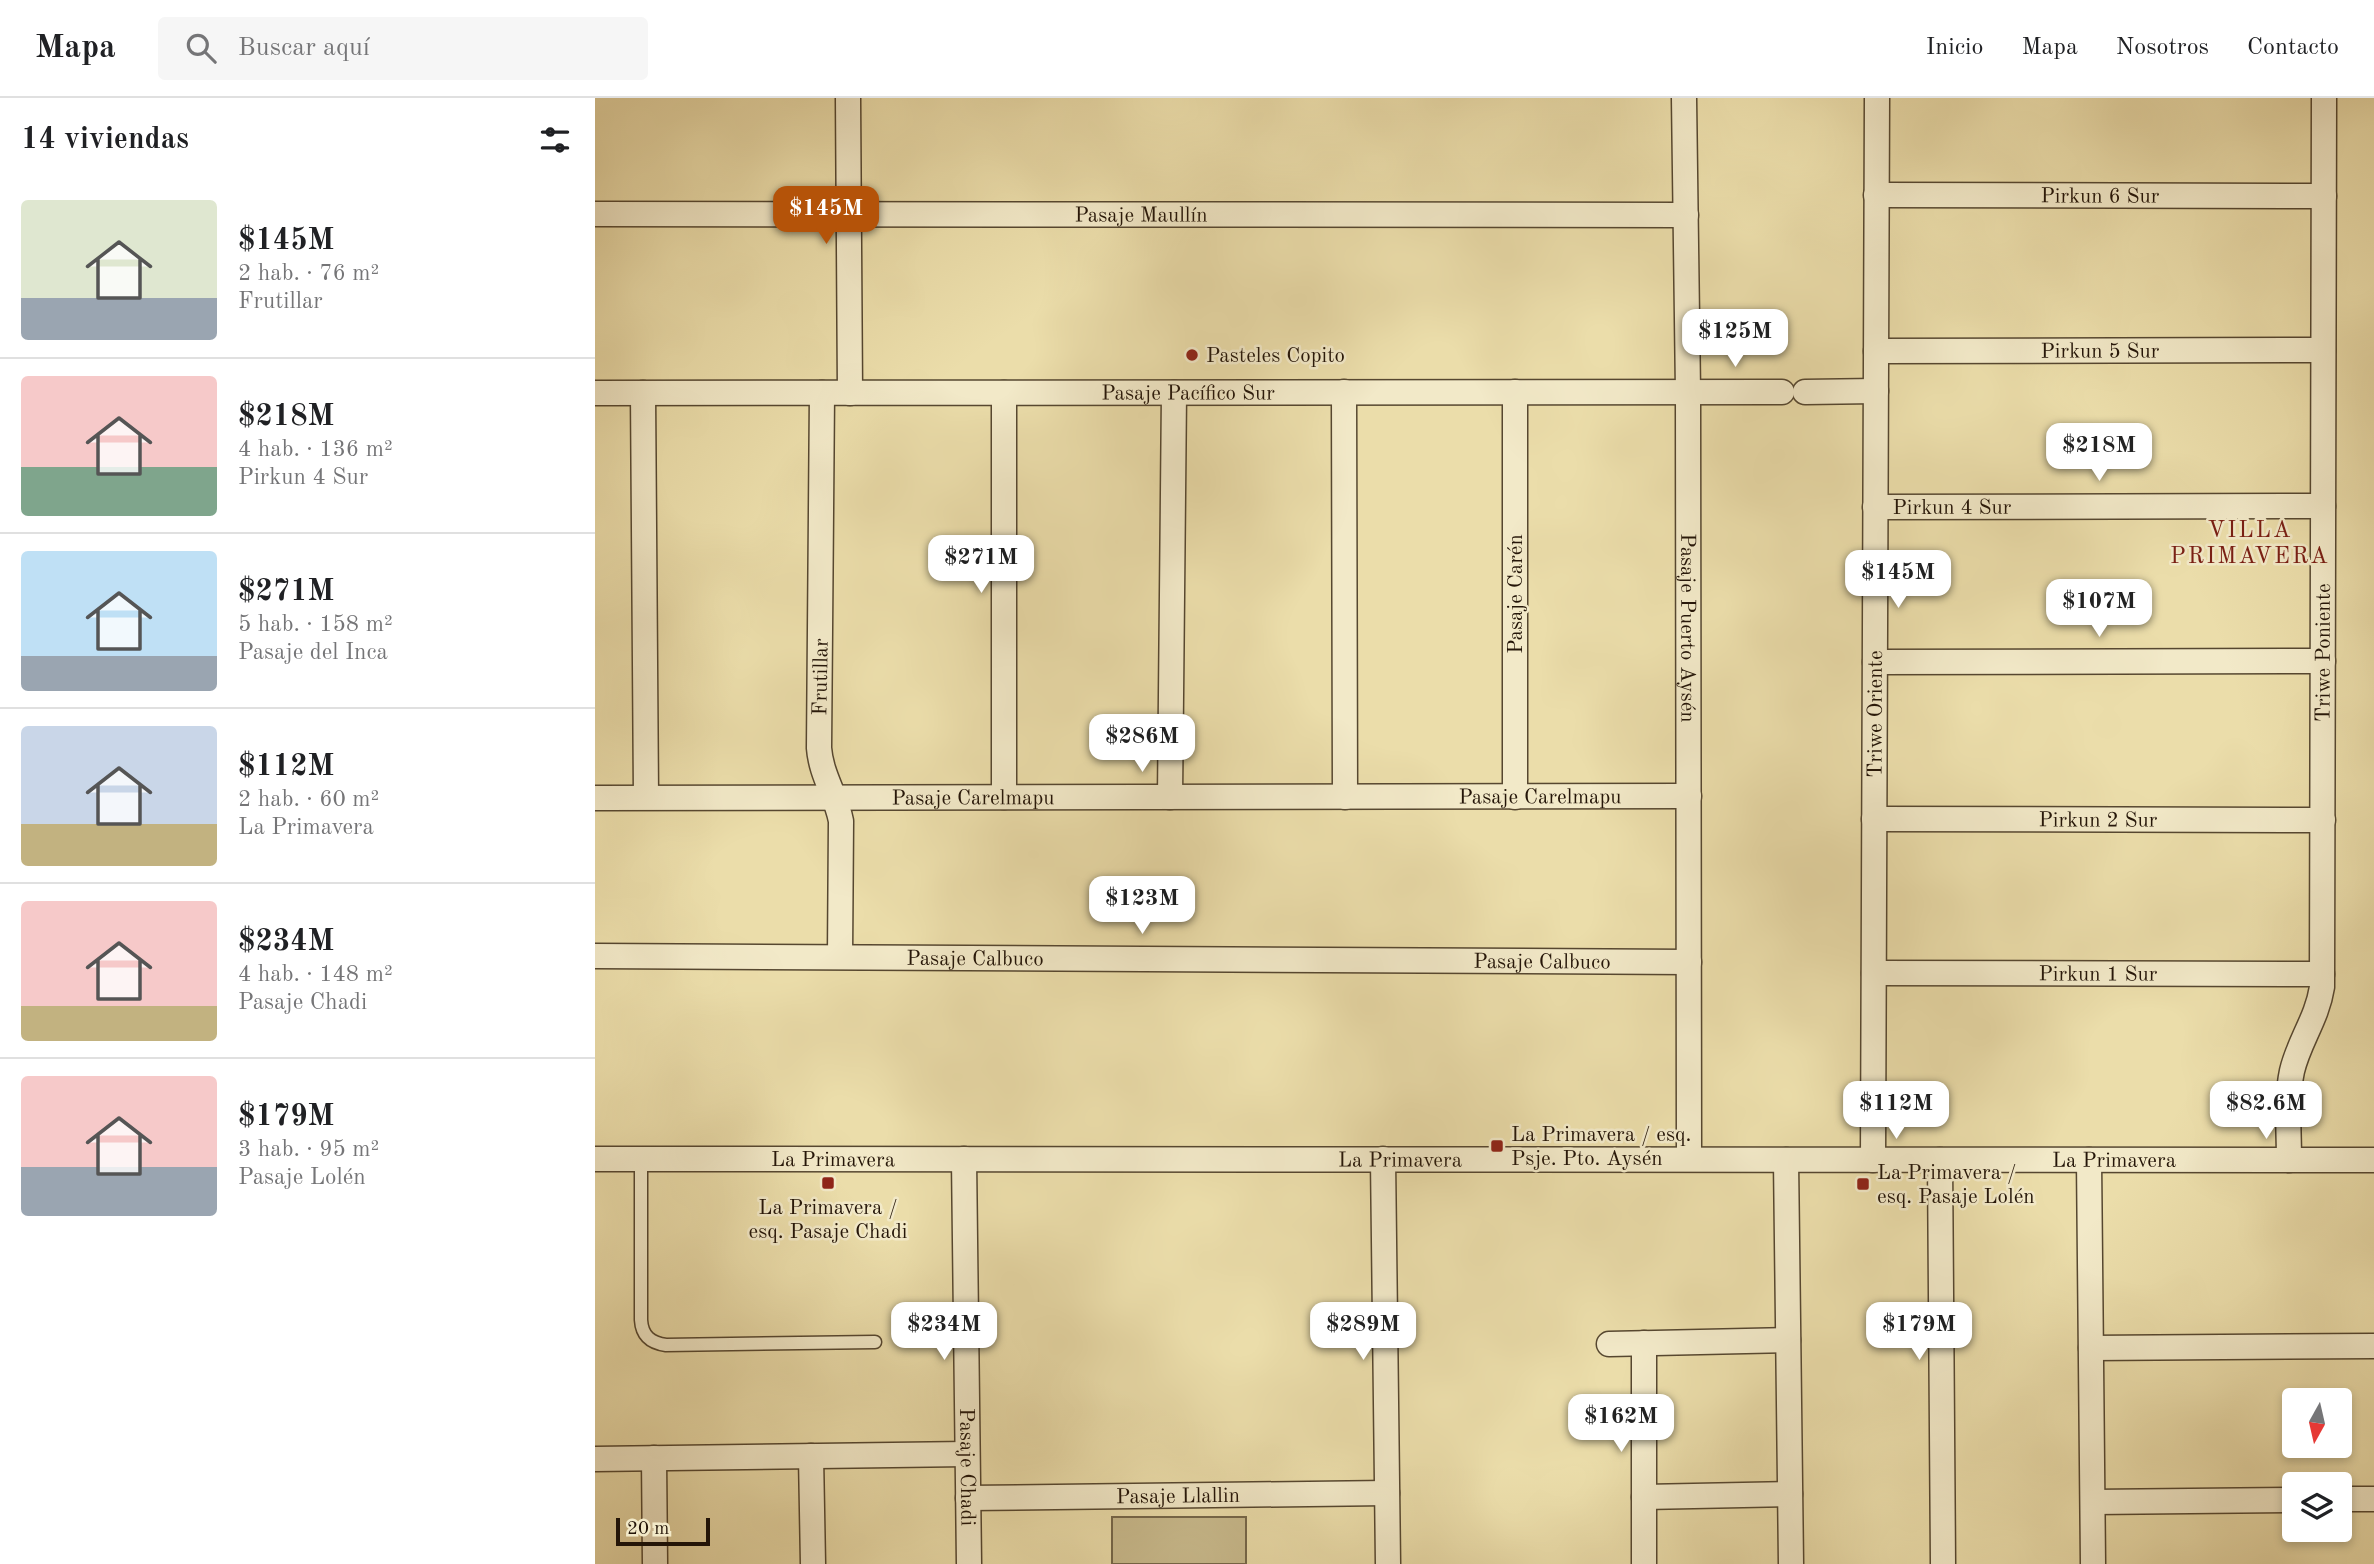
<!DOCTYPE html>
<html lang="es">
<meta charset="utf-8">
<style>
body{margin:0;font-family:"Old Standard TT",serif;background:#f6f6f6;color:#202124;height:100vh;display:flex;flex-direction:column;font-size:26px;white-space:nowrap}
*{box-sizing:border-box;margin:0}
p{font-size:23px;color:#757577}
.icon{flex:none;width:38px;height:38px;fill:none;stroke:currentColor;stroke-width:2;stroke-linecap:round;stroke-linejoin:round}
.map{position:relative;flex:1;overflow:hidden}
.sheet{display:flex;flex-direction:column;background:#fff;width:595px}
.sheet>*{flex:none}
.needle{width:46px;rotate:188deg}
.tools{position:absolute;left:1687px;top:1290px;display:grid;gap:14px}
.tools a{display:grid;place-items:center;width:70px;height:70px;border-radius:7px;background:#fff;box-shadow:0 4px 10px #0003;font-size:35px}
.scale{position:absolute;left:21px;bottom:18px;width:94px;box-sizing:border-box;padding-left:7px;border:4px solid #241508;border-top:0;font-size:19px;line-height:24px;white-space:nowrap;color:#241508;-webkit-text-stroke:5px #f2e9c8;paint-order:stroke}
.price{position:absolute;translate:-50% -60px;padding:0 16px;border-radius:14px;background:#fff;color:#222;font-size:23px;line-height:46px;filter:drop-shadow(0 2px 4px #0008)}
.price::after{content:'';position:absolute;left:50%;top:42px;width:21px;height:16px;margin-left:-10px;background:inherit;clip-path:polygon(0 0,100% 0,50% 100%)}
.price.active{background:#b45309;color:#fff}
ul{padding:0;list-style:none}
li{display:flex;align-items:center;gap:21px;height:175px;padding:0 21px}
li+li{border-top:2px solid #e0e0e0}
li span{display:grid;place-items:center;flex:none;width:196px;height:140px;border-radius:7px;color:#555}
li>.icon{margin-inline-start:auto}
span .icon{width:84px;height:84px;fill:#fffc;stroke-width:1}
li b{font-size:30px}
h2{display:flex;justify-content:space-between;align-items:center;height:84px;padding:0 21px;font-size:30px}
header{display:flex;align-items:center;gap:42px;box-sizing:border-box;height:98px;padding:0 35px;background:#fff;border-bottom:2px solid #e0e0e0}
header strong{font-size:33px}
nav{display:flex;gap:38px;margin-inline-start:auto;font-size:24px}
.search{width:490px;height:63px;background:#f6f6f6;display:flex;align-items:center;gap:18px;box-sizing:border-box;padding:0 24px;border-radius:7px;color:#757577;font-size:26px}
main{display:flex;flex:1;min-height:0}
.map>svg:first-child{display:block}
.green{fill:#c9bb8e;stroke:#76684b;stroke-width:2}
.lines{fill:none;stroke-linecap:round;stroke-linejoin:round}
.service-casing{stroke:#564730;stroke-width:15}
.minor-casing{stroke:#564730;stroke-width:27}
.service{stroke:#f2e9c8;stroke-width:12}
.minor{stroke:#f2e9c8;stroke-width:24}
.poi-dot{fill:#8f2418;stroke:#f2e9c8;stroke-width:2.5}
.labels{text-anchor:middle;stroke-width:5;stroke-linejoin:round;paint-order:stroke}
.street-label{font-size:21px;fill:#241508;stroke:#f2e9c8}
.poi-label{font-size:21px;fill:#241508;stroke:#f2e9c8;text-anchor:start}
.neighbourhood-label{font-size:23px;letter-spacing:2px;fill:#7a1f14;stroke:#f2e9c8}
</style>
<header>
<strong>Mapa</strong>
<div class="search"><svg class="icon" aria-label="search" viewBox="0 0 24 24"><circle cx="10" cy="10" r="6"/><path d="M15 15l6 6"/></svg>Buscar aquí</div>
<nav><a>Inicio</a><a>Mapa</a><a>Nosotros</a><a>Contacto</a></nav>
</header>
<main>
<section class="sheet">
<h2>14 viviendas<svg class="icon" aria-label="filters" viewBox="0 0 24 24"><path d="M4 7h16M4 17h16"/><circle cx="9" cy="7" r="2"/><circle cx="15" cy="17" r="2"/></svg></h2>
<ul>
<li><span style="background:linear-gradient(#dfe7d0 70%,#9aa5b1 0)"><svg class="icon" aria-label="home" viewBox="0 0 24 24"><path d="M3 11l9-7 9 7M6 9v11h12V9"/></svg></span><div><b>$145M</b><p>2 hab. · 76 m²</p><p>Frutillar</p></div></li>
<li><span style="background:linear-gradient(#f6c9c9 65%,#7fa58c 0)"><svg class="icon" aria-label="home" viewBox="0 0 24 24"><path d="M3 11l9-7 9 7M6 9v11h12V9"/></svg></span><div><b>$218M</b><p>4 hab. · 136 m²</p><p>Pirkun 4 Sur</p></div></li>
<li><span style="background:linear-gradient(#bfe0f5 75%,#9aa5b1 0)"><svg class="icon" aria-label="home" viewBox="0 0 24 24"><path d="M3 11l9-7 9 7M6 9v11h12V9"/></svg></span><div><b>$271M</b><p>5 hab. · 158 m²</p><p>Pasaje del Inca</p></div></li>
<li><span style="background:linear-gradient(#c9d6e8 70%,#c2b280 0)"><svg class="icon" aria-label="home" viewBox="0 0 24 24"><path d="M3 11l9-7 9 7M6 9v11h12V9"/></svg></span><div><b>$112M</b><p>2 hab. · 60 m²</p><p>La Primavera</p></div></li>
<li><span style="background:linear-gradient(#f6c9c9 75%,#c2b280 0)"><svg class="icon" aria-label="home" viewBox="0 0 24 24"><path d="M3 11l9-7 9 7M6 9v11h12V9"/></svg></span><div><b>$234M</b><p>4 hab. · 148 m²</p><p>Pasaje Chadi</p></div></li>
<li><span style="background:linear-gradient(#f6c9c9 65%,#9aa5b1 0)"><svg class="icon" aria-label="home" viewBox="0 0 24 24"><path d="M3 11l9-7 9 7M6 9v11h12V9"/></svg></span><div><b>$179M</b><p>3 hab. · 95 m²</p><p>Pasaje Lolén</p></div></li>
</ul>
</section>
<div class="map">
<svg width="1779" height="1466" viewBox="0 0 1779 1466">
<rect width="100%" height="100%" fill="#ebddaa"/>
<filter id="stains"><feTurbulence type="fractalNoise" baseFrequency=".00286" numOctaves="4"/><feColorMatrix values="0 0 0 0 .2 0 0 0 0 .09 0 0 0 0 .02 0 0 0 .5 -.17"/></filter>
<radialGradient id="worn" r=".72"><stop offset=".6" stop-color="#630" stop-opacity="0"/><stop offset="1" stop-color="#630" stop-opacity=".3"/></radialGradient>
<path class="green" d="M517,1419H651V1466H517Z"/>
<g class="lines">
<g class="service-casing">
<path id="service" d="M46,1061V1222C47,1238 56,1245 71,1247L280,1244"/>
</g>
<g class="minor-casing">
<g id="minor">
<path d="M253,0L255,295"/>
<path id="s1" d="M1089,0L1093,294L1094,1061"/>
<path id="s2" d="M1281,97L1729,98"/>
<path id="s3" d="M0,116L1091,117"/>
<path id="s4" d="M1281,253L1728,252"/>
<path d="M749,294L750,699"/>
<path d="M1210,294L1281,293"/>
<path id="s5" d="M0,295L1187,294"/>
<path d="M48,295L51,699"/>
<path d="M227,295L224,650C226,677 241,697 246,723L245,858"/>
<path id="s6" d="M1280,409L1728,408"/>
<path d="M1280,564L1728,563"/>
<path d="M409,699V295"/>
<path d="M575,699L579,295"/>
<path d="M920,699V294"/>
<path id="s7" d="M0,700L1094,698"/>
<path id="s8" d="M1279,721L1728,722"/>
<path id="s9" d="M0,858L1094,864"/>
<path id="s10" d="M1279,875L1727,876"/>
<path id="s11" d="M0,1061L1779,1062"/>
<path id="s12" d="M369,1061L374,1466"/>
<path d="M788,1061L793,1466"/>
<path d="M1191,1062L1196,1466"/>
<path id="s13" d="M1278,1062L1282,0"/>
<path d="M1345,1062L1348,1466"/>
<path d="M1494,1062L1498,1466"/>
<path id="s14" d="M1694,1062C1694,1033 1691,1001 1697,973C1704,943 1722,921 1727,889L1729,0"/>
<path d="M1049,1245V1466"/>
<path d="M1014,1246L1193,1242"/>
<path d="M1496,1250L1779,1248"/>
<path d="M216,1358L218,1466"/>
<path d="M59,1360L60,1466"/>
<path d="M0,1361L372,1356"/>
<path d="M1049,1399L1195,1396"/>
<path id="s15" d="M373,1400L792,1395"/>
<path d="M1745,1401H1779"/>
<path d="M1498,1404L1699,1402"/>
</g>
</g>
<use href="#service" class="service"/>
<use href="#minor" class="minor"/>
</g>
<g class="poi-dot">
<circle cx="597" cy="257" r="7"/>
<rect x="895" y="1041" width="14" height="14" rx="3.5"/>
<rect x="226" y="1078" width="14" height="14" rx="3.5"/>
<rect x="1261" y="1079" width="14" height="14" rx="3.5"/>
</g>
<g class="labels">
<g class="street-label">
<text dy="7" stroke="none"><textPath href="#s2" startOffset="224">Pirkun 6 Sur</textPath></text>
<text dy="7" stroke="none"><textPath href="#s3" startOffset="546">Pasaje Maullín</textPath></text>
<text dy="7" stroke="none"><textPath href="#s4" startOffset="224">Pirkun 5 Sur</textPath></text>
<text dy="7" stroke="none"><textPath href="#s5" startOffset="593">Pasaje Pacífico Sur</textPath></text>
<text dy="7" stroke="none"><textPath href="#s6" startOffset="77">Pirkun 4 Sur</textPath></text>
<text transform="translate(920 496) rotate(-90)" y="7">Pasaje Carén</text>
<text dy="7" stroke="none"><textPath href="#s1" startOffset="530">Pasaje Puerto Aysén</textPath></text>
<text dy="7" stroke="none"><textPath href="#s14" startOffset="513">Triwe Poniente</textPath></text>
<text transform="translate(225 579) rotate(-89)" y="7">Frutillar</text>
<text dy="7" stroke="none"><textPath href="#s13" startOffset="446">Triwe Oriente</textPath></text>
<text dy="7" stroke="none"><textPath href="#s7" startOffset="378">Pasaje Carelmapu</textPath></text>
<text dy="7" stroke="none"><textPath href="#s7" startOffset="945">Pasaje Carelmapu</textPath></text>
<text dy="7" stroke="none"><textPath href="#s8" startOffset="224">Pirkun 2 Sur</textPath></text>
<text dy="7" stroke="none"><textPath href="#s9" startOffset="380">Pasaje Calbuco</textPath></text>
<text dy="7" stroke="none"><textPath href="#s9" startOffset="947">Pasaje Calbuco</textPath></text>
<text dy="7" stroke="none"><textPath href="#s10" startOffset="224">Pirkun 1 Sur</textPath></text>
<text dy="7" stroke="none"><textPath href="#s11" startOffset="238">La Primavera</textPath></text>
<text dy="7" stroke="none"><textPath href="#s11" startOffset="805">La Primavera</textPath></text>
<text dy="7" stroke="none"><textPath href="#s11" startOffset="1519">La Primavera</textPath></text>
<text dy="7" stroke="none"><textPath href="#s12" startOffset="308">Pasaje Chadi</textPath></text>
<text dy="7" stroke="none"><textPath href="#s15" startOffset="210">Pasaje Llallin</textPath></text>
</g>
<g class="poi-label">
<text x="611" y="264">Pasteles Copito</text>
<text x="916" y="1043">La Primavera / esq.<tspan x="916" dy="24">Psje. Pto. Aysén</tspan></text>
<text x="1282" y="1081">La Primavera /<tspan x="1282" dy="24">esq. Pasaje Lolén</tspan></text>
<text x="233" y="1116" text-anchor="middle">La Primavera /<tspan x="233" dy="24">esq. Pasaje Chadi</tspan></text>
</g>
<g class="neighbourhood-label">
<text x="1655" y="439">VILLA<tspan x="1655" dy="26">PRIMAVERA</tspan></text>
</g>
</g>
<rect width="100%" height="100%" filter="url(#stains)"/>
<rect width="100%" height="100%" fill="url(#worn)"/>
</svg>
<div class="tools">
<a><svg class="needle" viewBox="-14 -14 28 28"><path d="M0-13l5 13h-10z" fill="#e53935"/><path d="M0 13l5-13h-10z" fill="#757577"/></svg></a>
<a><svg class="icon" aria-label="layers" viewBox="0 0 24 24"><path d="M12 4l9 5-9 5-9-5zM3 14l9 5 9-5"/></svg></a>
</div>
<div class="scale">20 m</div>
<b class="price active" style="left:231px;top:148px">$145M</b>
<b class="price" style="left:1140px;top:271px">$125M</b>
<b class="price" style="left:1504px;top:385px">$218M</b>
<b class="price" style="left:386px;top:497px">$271M</b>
<b class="price" style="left:1303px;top:512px">$145M</b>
<b class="price" style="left:1504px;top:541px">$107M</b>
<b class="price" style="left:547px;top:676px">$286M</b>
<b class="price" style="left:547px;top:838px">$123M</b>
<b class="price" style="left:1301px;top:1043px">$112M</b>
<b class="price" style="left:1671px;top:1043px">$82.6M</b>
<b class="price" style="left:349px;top:1264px">$234M</b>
<b class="price" style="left:768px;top:1264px">$289M</b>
<b class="price" style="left:1324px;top:1264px">$179M</b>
<b class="price" style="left:1026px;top:1356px">$162M</b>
</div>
</main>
